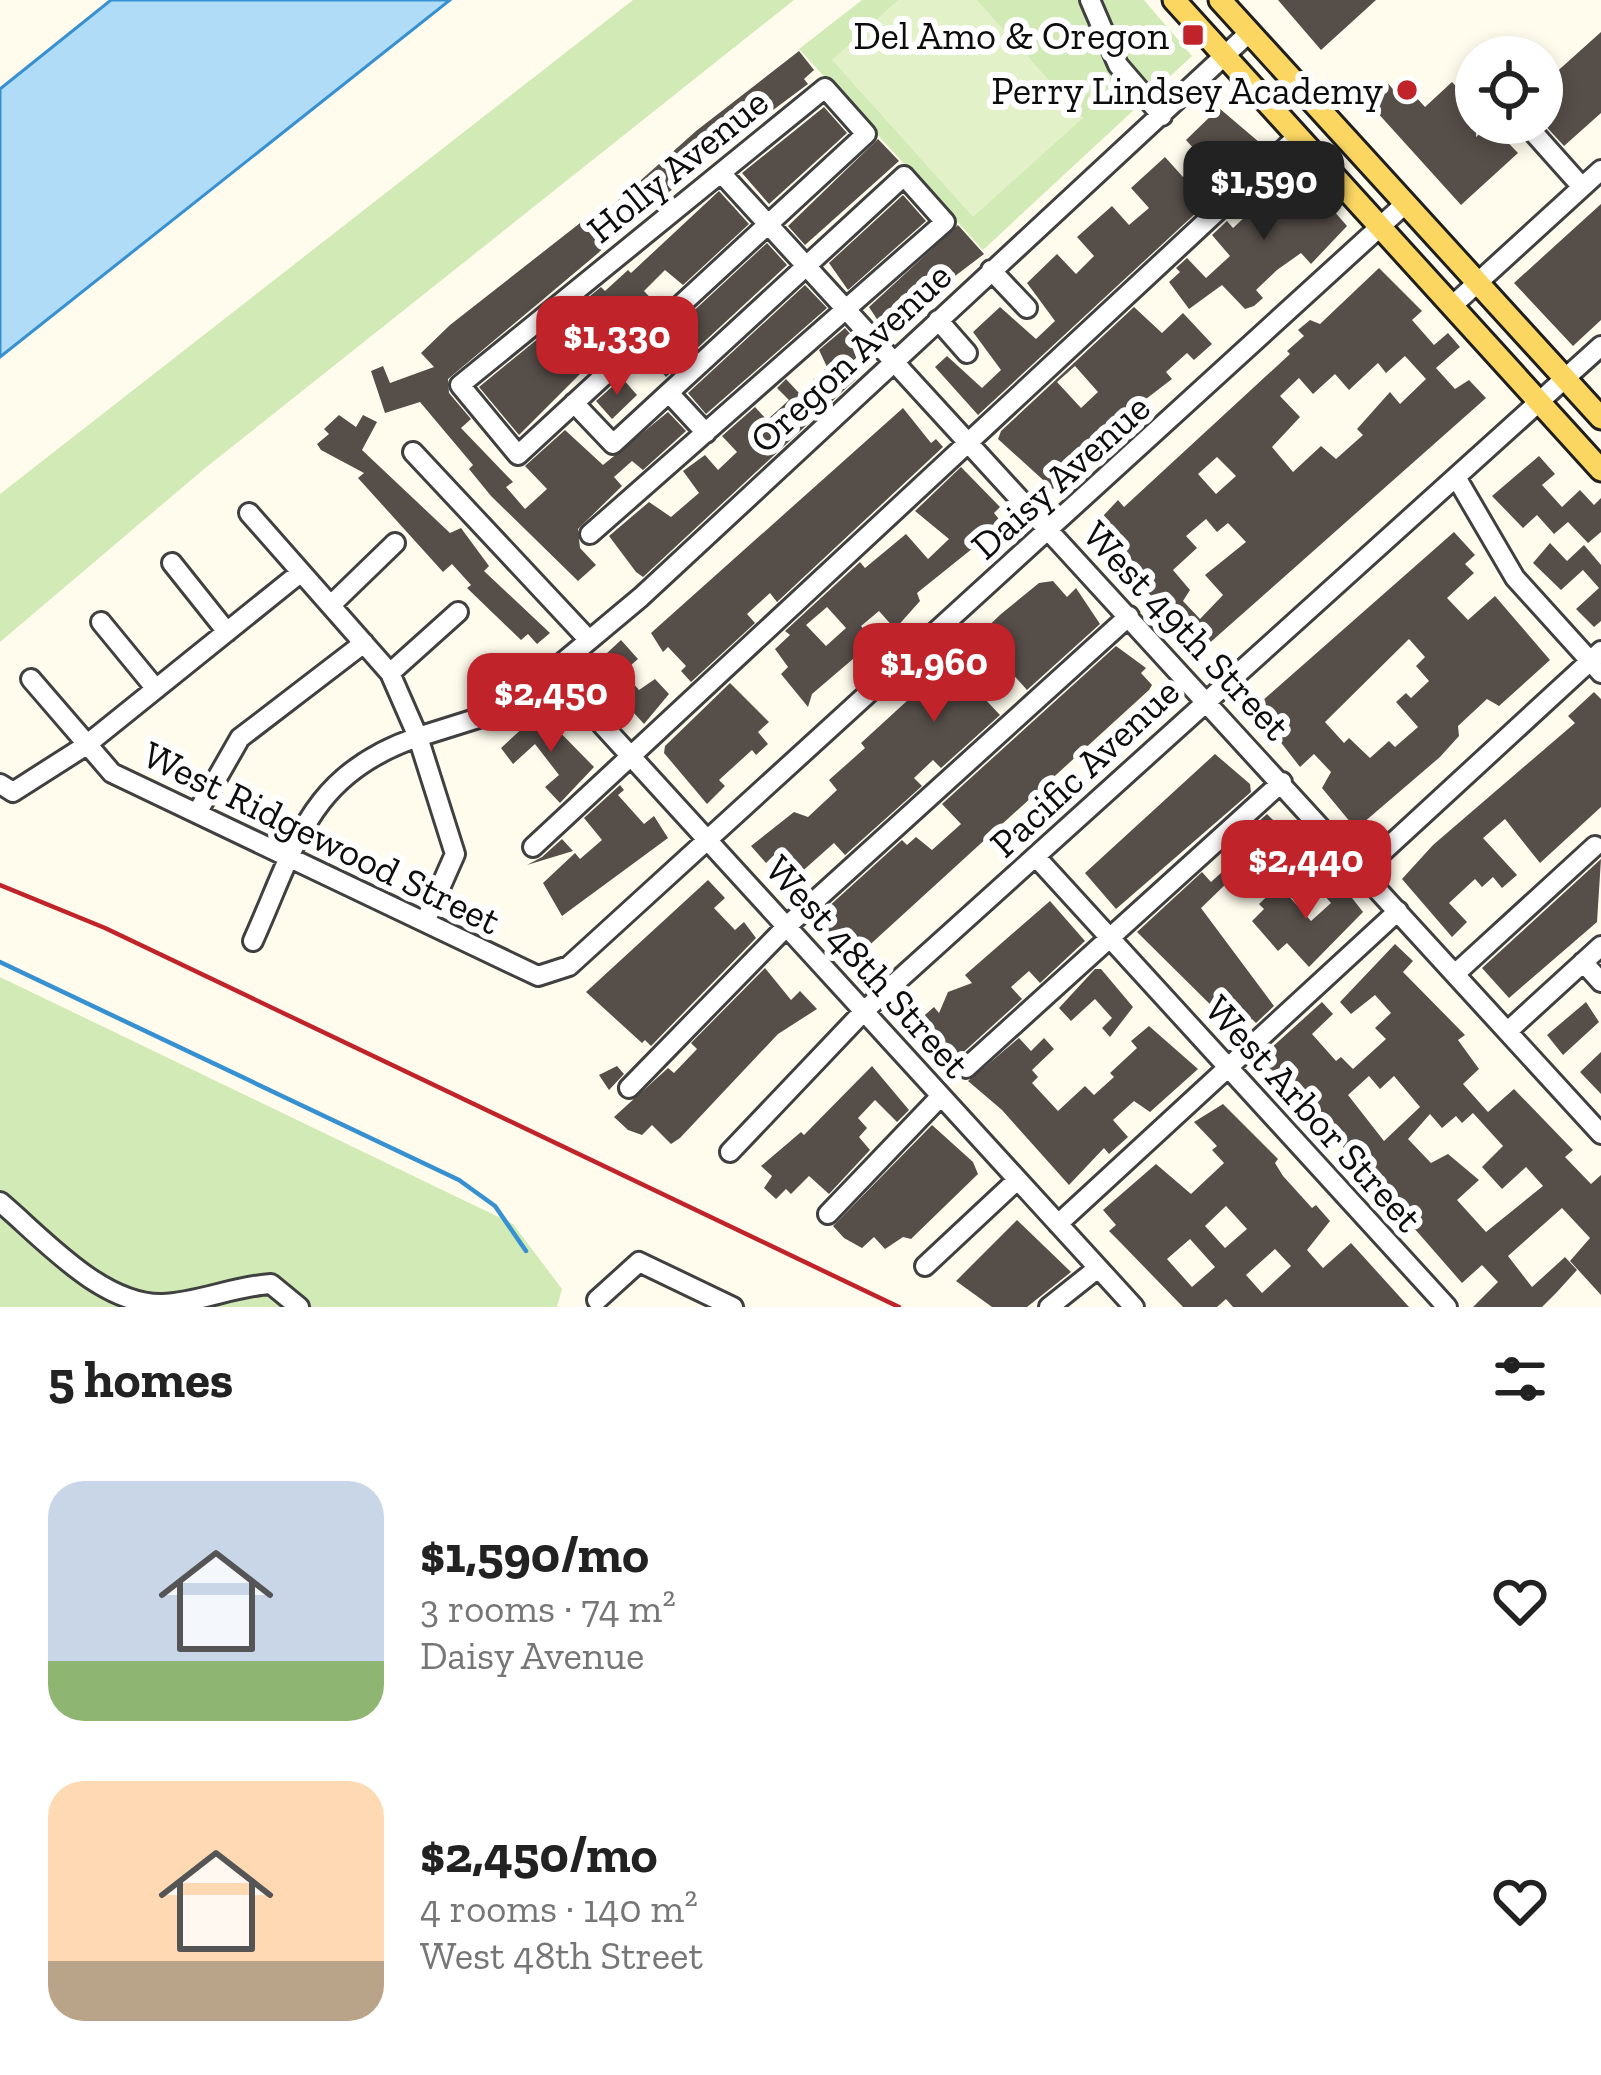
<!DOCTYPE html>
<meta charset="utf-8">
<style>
body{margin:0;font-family:"Zilla Slab",serif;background:#f6f6f6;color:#222;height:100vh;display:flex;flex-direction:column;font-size:45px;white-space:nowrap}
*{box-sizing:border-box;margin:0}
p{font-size:39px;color:#767676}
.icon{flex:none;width:66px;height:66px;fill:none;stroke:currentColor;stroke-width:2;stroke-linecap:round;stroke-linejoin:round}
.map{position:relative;height:1307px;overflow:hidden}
.details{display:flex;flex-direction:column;background:#fff;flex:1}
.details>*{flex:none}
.fabs{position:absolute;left:1455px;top:36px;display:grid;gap:24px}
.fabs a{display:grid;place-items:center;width:108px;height:108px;border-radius:50%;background:#fff;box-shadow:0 6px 18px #0003;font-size:60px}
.price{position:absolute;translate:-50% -102px;padding:0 27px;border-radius:24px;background:#c02329;color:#fff;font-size:39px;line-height:78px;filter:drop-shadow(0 3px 6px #0008)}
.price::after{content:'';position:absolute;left:50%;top:72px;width:36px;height:27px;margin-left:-18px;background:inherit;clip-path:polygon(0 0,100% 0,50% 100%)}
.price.on{background:#222;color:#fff}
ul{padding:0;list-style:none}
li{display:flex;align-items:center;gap:36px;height:300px;padding:0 48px}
li span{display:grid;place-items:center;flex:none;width:336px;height:240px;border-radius:36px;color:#555}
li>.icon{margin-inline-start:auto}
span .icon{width:144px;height:144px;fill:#fffc;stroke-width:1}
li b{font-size:51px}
h2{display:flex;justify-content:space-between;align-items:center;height:144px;padding:0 48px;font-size:51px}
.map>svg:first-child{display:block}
.green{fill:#d1eab6}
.pitch{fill:#e3f1c8}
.water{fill:#b1dcf7;stroke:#3791d0;stroke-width:3}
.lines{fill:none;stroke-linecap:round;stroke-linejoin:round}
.stream{stroke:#3791d0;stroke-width:4.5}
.building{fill:#564e49;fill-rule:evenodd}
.minor-casing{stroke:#404040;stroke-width:24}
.major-casing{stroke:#1e1e1e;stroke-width:27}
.minor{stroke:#fff;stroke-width:18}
.major{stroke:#fbd762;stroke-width:21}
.rail{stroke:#c02329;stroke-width:4.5}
.poi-dot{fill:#c02329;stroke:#fff;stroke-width:4.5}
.labels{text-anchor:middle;stroke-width:12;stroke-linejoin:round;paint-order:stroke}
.poi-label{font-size:39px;fill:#0d0d0d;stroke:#fff;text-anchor:end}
.street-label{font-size:39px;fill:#0d0d0d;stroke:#fff}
</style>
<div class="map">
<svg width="1601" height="1307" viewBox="0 0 1601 1307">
<rect width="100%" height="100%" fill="#fffced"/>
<path class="green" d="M633,0H794L204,469L0,642V494Z
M862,0H1144L1192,56L983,250L799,49Z
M0,977L513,1224L562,1289L557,1307H0Z"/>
<path class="pitch" d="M898,0H977L1083,118L973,217L832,60Z"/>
<path class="water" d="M111,0H450L0,357V89Z"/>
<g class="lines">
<path class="stream" d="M0,962L459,1180L495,1206L526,1251"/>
</g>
<path class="building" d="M1278,0H1376L1321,50Z
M1601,32V113L1564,146L1542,122V85Z
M799,51L814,70L804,79L808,84L715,153L711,149L703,155L696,147L676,165L686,177L673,189L607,238L610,242L597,254L448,379L449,393L471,419L461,428L513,482L506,487L525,509L547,489L525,466L565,430L603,465L668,412L686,431L643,470L632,461L614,477L622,486L578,529L580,548L596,565L578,581L491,496L469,469L473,465L420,402L385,413L371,371L383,366L390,383L434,367L421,353L450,325L589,216L601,208L604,213L696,131Z
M1386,81L1397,94L1406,86L1425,107L1452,82L1476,108V137L1490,124L1518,153L1461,205L1366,100Z
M824,107L847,133L769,204L742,173Z
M1219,108L1266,148L978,415L935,367L947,356L982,388L1001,370L973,332L1000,307L1036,339L1055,321L1027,283L1057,254L1076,274L1094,256L1077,237L1112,206L1129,225L1149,208L1131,188L1165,157L1183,177L1203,159L1186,140Z
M878,139L899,161L805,245L788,226Z
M1284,167L1316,199L1320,195L1347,226L1311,264L1301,253L1277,270L1256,290L1263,298L1254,306L1245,309L1222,285L1189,309L1169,282L1180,272L1176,268L1187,258L1206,278L1230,256L1212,235L1227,221L1233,228L1262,201L1256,194Z
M719,191L749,224L683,285L665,270L644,291L659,307L592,362L519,435L479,387L601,287L605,291L628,270L631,273Z
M903,195L926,221L848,290L829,263Z
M1601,204V320L1573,346L1514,283Z
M958,225L984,254L884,330L869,307Z
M767,243L787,265L666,377L646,355Z
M1379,268L1422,311L1412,320L1434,345L1448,333L1460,347L1436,368L1455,389L1469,380L1486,398L1205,647L1172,611L1166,616L1125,561L1088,532L1118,500L1124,507L1290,354L1287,351L1304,336L1298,330L1310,320L1320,324ZM1405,356L1426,379L1400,404L1390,392L1357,429L1363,435L1336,459L1321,446L1293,472L1272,447L1300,417L1280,396L1299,378L1313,394L1335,374L1349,390L1378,363L1386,373ZM1217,457L1236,476L1216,494L1198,474ZM1206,519L1217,532L1228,523L1246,542L1205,575L1223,595L1200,619L1183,601L1190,590L1173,570L1197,548L1186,536Z
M805,285L827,308L706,414L688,393Z
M1134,307L1162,333L1183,313L1212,344L1194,360L1187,353L1166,372L1172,379L1116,422L1091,446L1095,451L1053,489L998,439L1001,431ZM1075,366L1098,392L1081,408L1057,382Z
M845,328L865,350L846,367L856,379L643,577L636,572L609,536L649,502L671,517L699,493L683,471L705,455L718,470L737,452L722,436L755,407L767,420L789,400L777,388L786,379L799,393L827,367L819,350Z
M622,378L637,395L612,419L596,401Z
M903,408L931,443L936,439L943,447L777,602L770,593L747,614L755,623L691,682L681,671L686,666L668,647L663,652L651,633Z
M339,415L356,427L363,415L377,422L362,450L450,533L461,528L489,566L484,571L550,633L537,644L528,634L521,640L467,588L471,585L452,564L443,572L358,478L364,473L321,450L317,444L329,434L324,429Z
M1539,456L1555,474L1542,485L1562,507L1580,490L1594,505L1601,498V532L1588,543L1568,522L1554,534L1537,515L1523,528L1492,496Z
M961,467L1000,507L994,513L1003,524L917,593L920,601L895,629L879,611L861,626L874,641L812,694L808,707L781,674L788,667L775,649L790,635L785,631L860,562L865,568L906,534L928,559L949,539L915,511ZM827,607L846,628L826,646L806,625Z
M1454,532L1475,555L1465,564L1474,573L1447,598L1468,620L1495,596L1550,660L1499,706L1487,699L1458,726L1459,736L1440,757L1356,829L1322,788L1331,772L1314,754L1300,767L1254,708ZM1409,639L1425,657L1416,666L1429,681L1411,698L1406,693L1396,702L1418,727L1395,747L1389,741L1370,758L1349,738L1344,743L1325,722Z
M1550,543L1567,561L1584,545L1601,565V621L1594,627L1576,609L1599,588L1583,570L1561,590L1533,563Z
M1053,581L1067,597L1076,588L1100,624L1027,690L1010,671L991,689L984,698L1000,715L941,768L933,760L914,778L922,786L845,855L834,843L798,875L776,853L766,863L751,846L794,812L808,817L837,790L829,780L865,748L861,743L920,689L927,697L946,681L943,675L954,659L1001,614L1039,583Z
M621,640L638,659L623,672L639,690L655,679L669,694L644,724L592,667Z
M1116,646L1146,668L1141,673L1152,685L1149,690L851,962L816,918L902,840L907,845L916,837L932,850L961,824L942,804Z
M730,683L769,722L758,732L768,744L756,755L752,750L719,780L725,786L707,804L664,753L665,746Z
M1594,692L1601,699V807L1540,863L1505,819L1483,838L1517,875L1502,888L1493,877L1482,887L1475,879L1449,903L1467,922L1452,937L1402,879L1433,845L1575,723L1568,716Z
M540,712L594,767L560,803L545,787L559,775L535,744L513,764L501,748Z
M1215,754L1250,784L1251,792L1116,909L1085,873Z
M620,785L624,790L618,795L644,824L654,816L668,838L562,916L543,883L575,853L580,859L602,840L584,818Z
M1267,814L1303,850L1281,870L1287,876L1275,887L1247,855L1253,850L1242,837Z
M562,839L573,851L527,865L542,857Z
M1601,859L1597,922L1509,998L1482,968Z
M1202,872L1211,882L1222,872L1230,880L1201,908L1274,1006L1256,1023L1252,1019L1244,1027L1235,1021L1231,1025L1137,932Z
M708,880L725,898L714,908L735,930L744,922L756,938L651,1046L645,1040L642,1043L586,992Z
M1338,880L1363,912L1309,967L1287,943L1278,951L1252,921L1264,909L1259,904L1279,885L1311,921L1331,903L1323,894Z
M1050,901L1085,941L1040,983L1029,971L1011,987L1022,999L957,1058L951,1074L910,1028L934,1007L939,1013L948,992L972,983L965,975Z
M1395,944L1413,961L1403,972L1465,1035L1458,1040L1479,1069L1463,1084L1488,1112L1514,1089L1573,1150L1565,1157L1591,1184L1601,1175V1295L1570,1261L1590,1238L1562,1208L1508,1256L1532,1287L1565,1257L1577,1270L1557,1292L1542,1307H1473L1498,1282L1482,1265L1462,1283L1289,1085L1259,1059L1322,1002L1333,1014L1312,1034L1336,1061L1341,1057L1353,1069L1386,1039L1375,1028L1391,1013L1375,995L1351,1014L1340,1002ZM1369,1076L1380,1089L1394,1076L1420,1107L1384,1141L1348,1095ZM1473,1113L1503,1146L1482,1167L1502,1189L1526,1167L1543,1186L1486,1232L1457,1200L1479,1180L1448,1154L1431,1163L1408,1139L1430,1114L1442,1128L1456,1116L1462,1123Z
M765,968L791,1000L800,991L817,1009L778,1034L680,1138L671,1144L652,1125L642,1135L628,1130L614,1117L668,1068L674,1073L697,1049L691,1043Z
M1095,969H1101L1133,1007L1110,1037L1102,1028L1112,1018L1095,999L1071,1021L1059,1008Z
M1586,1002L1599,1022L1563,1055L1547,1035Z
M1149,1026L1198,1069L1150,1112L1134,1101L1113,1120L1128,1137L1109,1154L1104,1148L1069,1185L1002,1110L968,1081L1019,1038L1031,1051L1044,1038L1054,1049L1032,1070L1038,1077L1032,1083L1058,1111L1085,1086L1094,1095L1114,1077L1110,1073L1137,1048L1131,1041Z
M1601,1052V1094L1580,1072Z
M617,1066L624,1074L609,1090L599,1075Z
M872,1066L909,1110L897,1122L875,1100L858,1118L867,1128L859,1137L870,1150L829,1194L809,1176L791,1194L786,1189L776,1199L764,1188L772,1176L761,1166L801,1132L804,1135Z
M1223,1104L1278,1159L1275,1163L1283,1176L1312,1208L1316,1205L1330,1221L1307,1250L1323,1268L1351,1243L1409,1307H1233L1226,1299L1217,1307H1183L1118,1240L1109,1231L1116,1225L1103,1210L1156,1164L1191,1194L1224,1163L1212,1150L1217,1146L1194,1122ZM1226,1206L1247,1229L1225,1248L1205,1226ZM1190,1239L1215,1267L1192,1287L1167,1259ZM1275,1249L1291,1266L1262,1293L1246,1275Z
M932,1125L973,1162L978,1174L911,1239L903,1237L885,1249L874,1237L862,1248L844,1238L833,1226Z
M1017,1220L1071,1272L1027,1307H992L956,1281Z"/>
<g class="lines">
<g class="minor-casing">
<path id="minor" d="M1090,0L1118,65L1162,116
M825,88L866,134L518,455L460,385Z
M1525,123L1582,187
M722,174L1601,1134
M991,270L1027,308
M1452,306L1601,170
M938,320L967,353
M669,393L706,433
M574,403L613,444L904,176L945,222L590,534
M413,452L588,639
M1456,477L1515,578L1601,673
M249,513L390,673L418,737C308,774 296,846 253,941
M172,563L227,632
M331,605L395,543
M101,622L156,689
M553,671L1134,1307
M390,673L458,612
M31,679L112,773L538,976L569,966L1405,204
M0,784L13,792L85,746L300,573
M197,813L240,738L364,643
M533,847L1297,137
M1036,857L1447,1307
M1363,870L1601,651
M425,922L455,854L418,737L507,709L641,597L1250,32
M1583,962L1601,982
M1455,974L1595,846
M1509,1030L1601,946
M966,1068L1282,782
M629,1088L787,926L1129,616
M730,1152L864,1011L1601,346
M0,1202C43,1238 101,1305 162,1304C198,1303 234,1286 271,1284L299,1307
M828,1214L941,1096
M1058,1224L1398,911
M925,1266L1016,1181
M597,1300L639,1262L733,1307
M1049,1307L1098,1268"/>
</g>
<g class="major-casing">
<path id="major" d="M1174,0L1601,470
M1220,0L1601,418"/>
</g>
<use href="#minor" class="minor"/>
<use href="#major" class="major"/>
<path class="rail" d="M0,885L105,928L899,1307"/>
</g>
<g class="poi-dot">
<rect x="1181" y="23" width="24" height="24" rx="6"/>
<circle cx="1407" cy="90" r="12"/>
</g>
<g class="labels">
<g class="poi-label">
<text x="1169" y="49">Del Amo &amp; Oregon</text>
<text x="1383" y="104">Perry Lindsey Academy</text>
</g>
<g class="street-label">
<text transform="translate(677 165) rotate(-39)" y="14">Holly Avenue</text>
<text transform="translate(850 357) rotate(-43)" y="14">Oregon Avenue</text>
<text transform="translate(1060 476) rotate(-42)" y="14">Daisy Avenue</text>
<text transform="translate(1187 630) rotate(47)" y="14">West 49th Street</text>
<text transform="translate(1084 767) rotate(-43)" y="14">Pacific Avenue</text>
<text transform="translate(322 837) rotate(26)" y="14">West Ridgewood Street</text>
<text transform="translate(868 966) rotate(48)" y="14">West 48th Street</text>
<text transform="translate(1314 1113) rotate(48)" y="14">West Arbor Street</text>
</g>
</g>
</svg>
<div class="fabs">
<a><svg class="icon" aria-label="locate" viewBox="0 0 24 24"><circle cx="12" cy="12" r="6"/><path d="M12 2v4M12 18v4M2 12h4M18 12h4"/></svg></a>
</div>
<b class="price on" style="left:1264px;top:243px">$1,590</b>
<b class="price" style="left:617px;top:398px">$1,330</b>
<b class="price" style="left:934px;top:725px">$1,960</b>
<b class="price" style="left:551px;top:755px">$2,450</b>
<b class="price" style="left:1306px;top:922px">$2,440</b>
</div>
<section class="details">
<h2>5 homes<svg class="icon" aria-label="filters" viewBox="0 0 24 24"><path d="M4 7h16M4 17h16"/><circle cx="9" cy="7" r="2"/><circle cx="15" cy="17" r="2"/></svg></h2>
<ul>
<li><span style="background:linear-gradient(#c9d6e8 75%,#8fb573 0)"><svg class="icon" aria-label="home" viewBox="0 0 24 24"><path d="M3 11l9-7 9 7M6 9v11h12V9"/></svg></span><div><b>$1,590/mo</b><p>3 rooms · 74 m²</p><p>Daisy Avenue</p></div><svg class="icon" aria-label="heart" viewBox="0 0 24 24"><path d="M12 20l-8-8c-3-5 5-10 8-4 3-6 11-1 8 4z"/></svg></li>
<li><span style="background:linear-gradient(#ffd9b3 75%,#b9a48a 0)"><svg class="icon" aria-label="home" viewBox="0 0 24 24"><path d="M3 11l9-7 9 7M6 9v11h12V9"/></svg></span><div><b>$2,450/mo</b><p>4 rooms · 140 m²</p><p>West 48th Street</p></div><svg class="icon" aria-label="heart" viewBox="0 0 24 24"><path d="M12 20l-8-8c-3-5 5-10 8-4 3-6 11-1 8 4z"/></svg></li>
</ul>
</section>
